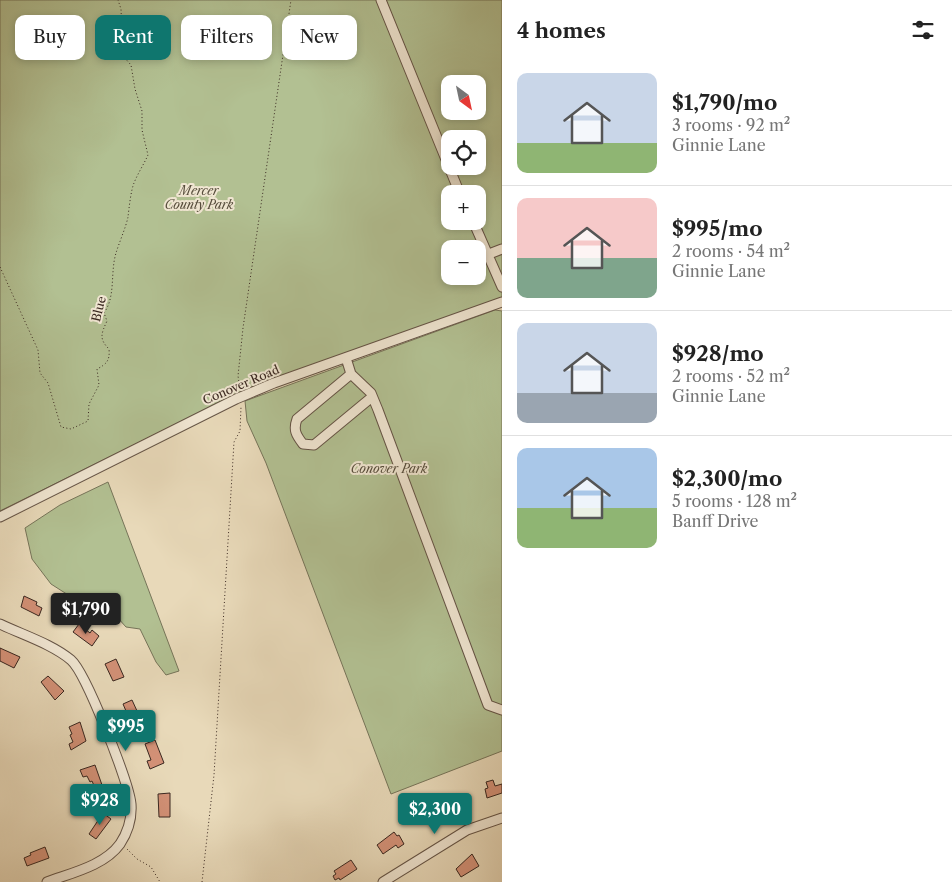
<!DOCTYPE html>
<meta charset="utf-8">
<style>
body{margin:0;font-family:"Libre Caslon Text",serif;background:#f2f2f2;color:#222;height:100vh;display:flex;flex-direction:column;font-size:19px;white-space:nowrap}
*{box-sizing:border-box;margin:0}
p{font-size:16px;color:#767676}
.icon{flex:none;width:28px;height:28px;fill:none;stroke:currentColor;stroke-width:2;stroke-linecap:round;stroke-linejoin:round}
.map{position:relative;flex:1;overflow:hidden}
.drawer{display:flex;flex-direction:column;background:#fff;width:450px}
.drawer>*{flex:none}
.hud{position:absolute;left:15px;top:15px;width:411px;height:45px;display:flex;gap:10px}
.needle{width:32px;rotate:147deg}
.buttons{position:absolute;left:441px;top:75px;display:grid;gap:10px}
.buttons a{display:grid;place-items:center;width:45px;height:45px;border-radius:10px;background:#fff;box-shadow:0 2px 8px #0003;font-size:25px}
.price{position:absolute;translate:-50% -42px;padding:0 11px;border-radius:5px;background:#0f766e;color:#fff;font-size:16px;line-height:32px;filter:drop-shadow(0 1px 2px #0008)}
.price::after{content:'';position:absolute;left:50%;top:30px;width:15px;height:11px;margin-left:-8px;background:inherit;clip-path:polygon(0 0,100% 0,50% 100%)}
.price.current{background:#222;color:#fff}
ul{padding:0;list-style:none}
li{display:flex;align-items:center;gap:15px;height:125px;padding:0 15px}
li+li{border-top:1px solid #e0e0e0}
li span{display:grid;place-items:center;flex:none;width:140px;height:100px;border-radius:10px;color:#555}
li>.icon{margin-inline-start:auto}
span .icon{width:60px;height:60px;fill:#fffc;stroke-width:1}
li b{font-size:21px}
h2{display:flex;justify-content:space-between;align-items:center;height:60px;padding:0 15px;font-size:21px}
.tag{padding:0 18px;border-radius:10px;background:#fff;box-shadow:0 2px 8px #0003;font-size:18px;line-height:45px}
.tag.current{background:#0f766e;color:#fff}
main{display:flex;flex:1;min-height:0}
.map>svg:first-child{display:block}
.green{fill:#b2c092;stroke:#767459;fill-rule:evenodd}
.building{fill:#d39177;stroke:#392720}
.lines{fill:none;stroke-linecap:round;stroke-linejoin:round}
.minor-casing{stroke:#655446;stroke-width:11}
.path{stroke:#392720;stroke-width:1;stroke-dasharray:1 2.5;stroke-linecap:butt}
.minor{stroke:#f0e6d2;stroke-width:9}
.labels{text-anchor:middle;stroke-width:4;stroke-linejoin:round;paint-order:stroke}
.park-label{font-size:12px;font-style:italic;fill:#574d3c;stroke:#f0e6d2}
.street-label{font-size:12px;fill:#392720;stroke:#f0e6d2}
</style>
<main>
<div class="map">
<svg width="502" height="882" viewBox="0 0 502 882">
<rect width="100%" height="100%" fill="#e8d9b9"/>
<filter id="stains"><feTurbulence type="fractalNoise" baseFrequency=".004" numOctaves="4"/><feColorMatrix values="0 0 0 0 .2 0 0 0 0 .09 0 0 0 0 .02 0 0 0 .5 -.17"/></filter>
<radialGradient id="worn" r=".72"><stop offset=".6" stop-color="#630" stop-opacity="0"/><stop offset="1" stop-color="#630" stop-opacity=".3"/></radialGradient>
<path class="green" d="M0,0H502V299L182,421L0,511ZM450,84H478V111H450ZM450,139H478V166H450ZM450,194H478V221H450ZM450,249H478V276H450Z
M495,310L502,311V751L391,794L266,463L247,421L245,401Z
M108,482L179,671L166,675L156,662L140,629L126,627L108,607H87L51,584L32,559L25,528L60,505Z"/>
<path class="building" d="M24,596L37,602L36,605L42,608L39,616L21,607Z
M79,624L90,633L92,630L99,636L92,646L73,632Z
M0,648L20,657L14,668L0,661Z
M116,659L124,677L113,681L105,664Z
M48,676L64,691L55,700L41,682Z
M132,700L143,724L137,726L136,723L132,725L123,704Z
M80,722L86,741L71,750L69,744L73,742L70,735L72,734L69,727Z
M155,740L164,763L150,769L147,761L151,760L145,744Z
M95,765L102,785L95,788L92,781L90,782L87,776L83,777L80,770Z
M493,780L495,786L502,784V793L487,798L485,789L488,788L486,782Z
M170,793V817H159L158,794Z
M446,800L452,809L435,820L429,811Z
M103,813L111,819L96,839L89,834Z
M394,832L397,836L399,835L404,844L398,848L396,845L383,854L377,845Z
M45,847L49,858L27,866L24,858L31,855L30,853Z
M472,854L479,866L461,877L456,869Z
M351,860L357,869L340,880L339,878L335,880L333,876L336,874L334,871Z"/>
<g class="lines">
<g class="minor-casing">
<path id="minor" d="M381,0L460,194
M473,221L502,287
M489,254L502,249
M346,358L351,374L371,393L378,410L488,705L502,710
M351,374L297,419C293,430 296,435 303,444L314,445L372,397
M0,517L236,399L274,383L502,302
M0,624C23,635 52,644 71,660C86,673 129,783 131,804C132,818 128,832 120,844C104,866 71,873 47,882
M383,882L467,830L502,818"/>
</g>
<path class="path" d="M0,267L38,350L40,373L48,383L61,427L71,429L88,421L89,404L99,385L97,369C107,364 110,360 109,349C99,339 101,334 107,321L104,313C116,296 110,273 116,253C119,243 126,227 128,217C129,208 131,190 134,183C138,173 144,164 148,155L142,130V111L135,89L131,65L123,56L121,9L118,0
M240,388L238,376L243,328L291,0
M127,849L137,859L151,867L160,882
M202,882L214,775L234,442L240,431L241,407"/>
<use href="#minor" class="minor"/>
</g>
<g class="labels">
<g class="park-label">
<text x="199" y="195">Mercer<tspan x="199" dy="14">County Park</tspan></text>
<text x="389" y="473">Conover Park</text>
</g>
<g class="street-label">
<text transform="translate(99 309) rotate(-76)" y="4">Blue</text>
<text transform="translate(241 385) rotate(-23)" y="4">Conover Road</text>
</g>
</g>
<rect width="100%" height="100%" filter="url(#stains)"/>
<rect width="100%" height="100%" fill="url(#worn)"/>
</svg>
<div class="buttons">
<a><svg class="needle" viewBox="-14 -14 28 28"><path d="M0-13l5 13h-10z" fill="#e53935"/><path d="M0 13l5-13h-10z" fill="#767676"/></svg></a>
<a><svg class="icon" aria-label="locate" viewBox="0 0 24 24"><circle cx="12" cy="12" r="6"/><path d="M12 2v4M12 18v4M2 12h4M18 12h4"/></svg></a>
<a>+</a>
<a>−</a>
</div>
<b class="price current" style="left:86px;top:635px">$1,790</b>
<b class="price" style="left:126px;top:752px">$995</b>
<b class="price" style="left:100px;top:826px">$928</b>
<b class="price" style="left:435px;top:835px">$2,300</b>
<div class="hud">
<a class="tag">Buy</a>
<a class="tag current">Rent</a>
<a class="tag">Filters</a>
<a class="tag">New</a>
</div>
</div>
<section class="drawer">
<h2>4 homes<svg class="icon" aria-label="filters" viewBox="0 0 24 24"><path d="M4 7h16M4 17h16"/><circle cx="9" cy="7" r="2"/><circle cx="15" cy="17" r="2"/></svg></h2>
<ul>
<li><span style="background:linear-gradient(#c9d6e8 70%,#8fb573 0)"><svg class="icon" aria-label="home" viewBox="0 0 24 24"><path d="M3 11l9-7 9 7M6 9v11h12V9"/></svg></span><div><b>$1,790/mo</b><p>3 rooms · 92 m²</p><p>Ginnie Lane</p></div></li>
<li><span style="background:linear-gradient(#f6c9c9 60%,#7fa58c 0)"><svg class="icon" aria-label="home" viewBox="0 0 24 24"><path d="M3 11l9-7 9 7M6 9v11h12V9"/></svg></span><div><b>$995/mo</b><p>2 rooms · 54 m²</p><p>Ginnie Lane</p></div></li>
<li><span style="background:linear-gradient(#c9d6e8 70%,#9aa5b1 0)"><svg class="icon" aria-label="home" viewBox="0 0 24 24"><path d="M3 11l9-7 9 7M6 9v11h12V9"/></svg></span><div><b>$928/mo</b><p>2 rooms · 52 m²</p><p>Ginnie Lane</p></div></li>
<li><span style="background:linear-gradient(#a9c7e8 60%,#8fb573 0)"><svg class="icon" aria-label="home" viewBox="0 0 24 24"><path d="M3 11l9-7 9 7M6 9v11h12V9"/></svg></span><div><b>$2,300/mo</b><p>5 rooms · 128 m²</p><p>Banff Drive</p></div></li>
</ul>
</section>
</main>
